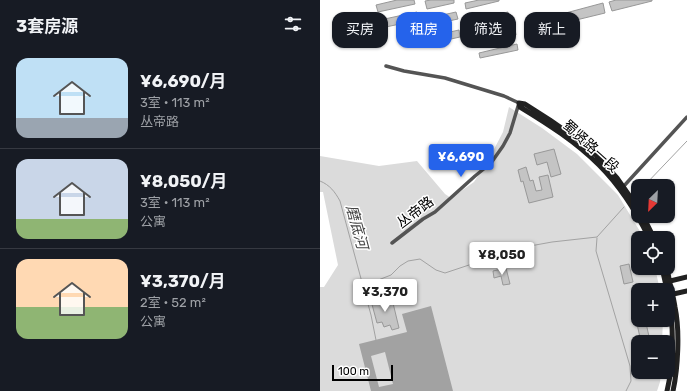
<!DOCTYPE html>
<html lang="zh">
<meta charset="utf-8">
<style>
body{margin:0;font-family:Rubik,"Noto Sans SC",sans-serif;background:#242831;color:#f1f3f6;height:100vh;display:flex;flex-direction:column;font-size:15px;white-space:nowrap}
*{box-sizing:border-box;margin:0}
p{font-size:13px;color:#9ea1a6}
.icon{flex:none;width:22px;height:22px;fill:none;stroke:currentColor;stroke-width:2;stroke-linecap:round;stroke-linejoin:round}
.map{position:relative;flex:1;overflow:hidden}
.drawer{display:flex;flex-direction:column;background:#171b24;width:320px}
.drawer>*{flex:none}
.banner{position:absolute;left:12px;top:12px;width:295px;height:36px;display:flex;gap:8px}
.needle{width:26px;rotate:204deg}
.fabs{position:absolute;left:311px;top:179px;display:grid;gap:8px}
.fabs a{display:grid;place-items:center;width:44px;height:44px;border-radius:8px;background:#171b24;box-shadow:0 1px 3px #0004;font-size:20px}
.scale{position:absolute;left:12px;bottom:10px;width:61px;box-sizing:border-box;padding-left:4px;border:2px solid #000;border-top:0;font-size:11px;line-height:14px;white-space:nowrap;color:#000;-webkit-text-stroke:3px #fff;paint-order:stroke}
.price{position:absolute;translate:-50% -34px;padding:0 9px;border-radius:4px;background:#fff;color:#222;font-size:13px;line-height:26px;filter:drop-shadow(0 1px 2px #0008)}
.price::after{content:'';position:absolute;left:50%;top:24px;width:12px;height:9px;margin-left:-6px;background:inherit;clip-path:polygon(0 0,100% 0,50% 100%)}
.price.current{background:#2563eb;color:#fff}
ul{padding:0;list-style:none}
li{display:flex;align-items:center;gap:12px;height:100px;padding:0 16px}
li+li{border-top:1px solid #363941}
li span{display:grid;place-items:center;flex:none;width:112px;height:80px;border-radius:12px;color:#555}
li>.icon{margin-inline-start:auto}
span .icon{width:48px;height:48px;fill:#fffc;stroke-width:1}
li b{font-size:17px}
h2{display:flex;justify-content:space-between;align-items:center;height:48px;padding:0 16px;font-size:17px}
.pill{padding:0 14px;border-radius:12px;background:#171b24;box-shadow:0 1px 3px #0004;font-size:14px;line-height:36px}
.pill.current{background:#2563eb;color:#fff}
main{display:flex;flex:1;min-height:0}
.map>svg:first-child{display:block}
.green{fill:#dbdbdb}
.water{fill:#a2a2a2;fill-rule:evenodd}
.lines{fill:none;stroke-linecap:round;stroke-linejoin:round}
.stream{stroke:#a2a2a2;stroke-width:1}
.building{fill:#c4c4c4;stroke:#989898}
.street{stroke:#545454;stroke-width:3.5}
.secondary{stroke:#212121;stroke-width:5}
.labels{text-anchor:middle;stroke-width:3;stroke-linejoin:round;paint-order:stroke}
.street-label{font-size:14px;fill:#000;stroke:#fff}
.water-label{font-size:15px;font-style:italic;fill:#434343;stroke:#fff}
</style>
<main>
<section class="drawer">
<h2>3套房源<svg class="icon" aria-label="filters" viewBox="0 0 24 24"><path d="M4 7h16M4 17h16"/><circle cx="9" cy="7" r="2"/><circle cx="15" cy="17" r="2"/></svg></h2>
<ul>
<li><span style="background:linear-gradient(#bfe0f5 75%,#9aa5b1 0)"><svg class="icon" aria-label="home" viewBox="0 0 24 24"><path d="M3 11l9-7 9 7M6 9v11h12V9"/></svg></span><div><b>¥6,690/月</b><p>3室 · 113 m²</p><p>丛帝路</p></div></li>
<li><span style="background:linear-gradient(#c9d6e8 75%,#8fb573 0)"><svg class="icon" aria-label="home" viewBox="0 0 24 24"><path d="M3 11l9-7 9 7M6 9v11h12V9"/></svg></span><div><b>¥8,050/月</b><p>3室 · 113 m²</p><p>公寓</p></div></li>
<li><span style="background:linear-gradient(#ffd9b3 60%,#8fb573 0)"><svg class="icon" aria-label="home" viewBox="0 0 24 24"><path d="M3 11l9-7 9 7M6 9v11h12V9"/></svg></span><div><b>¥3,370/月</b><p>2室 · 52 m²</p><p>公寓</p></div></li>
</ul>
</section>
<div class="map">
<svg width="367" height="391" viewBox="0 0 367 391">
<rect width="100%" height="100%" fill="#fff"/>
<path class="green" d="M189,107L222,128L257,154L298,195L324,238H318V268H335L340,290H318V320H343L342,342H318V372H341L340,382L337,391H0V287H4L18,265L3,192H0V156L59,166L97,161L125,194L131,198L154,182L170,157L183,132Z"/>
<path class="water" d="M111,306L133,391H51L39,344L87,332L82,314ZM65,352L73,384L59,387L51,356Z"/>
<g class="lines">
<path class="stream" d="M0,181C10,185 15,192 20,201L43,286
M324,186L367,141
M317,193L318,192
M277,238L276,251L310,366L311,381L306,391
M56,340L51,315L43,286L71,275L80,266L88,261L100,259L116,270L125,273L155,263L166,256L188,250L232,242L277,237L304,207"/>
</g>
<path class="building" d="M77,0H94L95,4L58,12L56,5Z
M111,0H134V3L107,9L105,1Z
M159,0H179V1L146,9L145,3Z
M296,0H332V1L292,11L289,2Z
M283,3L285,13L248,22V21L214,29L212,22Z
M97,12L99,20L61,28L60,20Z
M136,12L138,19L110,25L109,18Z
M188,12L189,18L152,26L150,21Z
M195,29L196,35L158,43L157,37Z
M139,30L140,37L113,43L112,36Z
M197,44L198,50L160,58L159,53Z
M234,149L241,174L231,177L227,162L217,165L214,154Z
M206,167L210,181L213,180L216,191L222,190L219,177L228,175L233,197L209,203L203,181L201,182L198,170Z
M309,264L313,282L304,284L300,266Z
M186,268L190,284L183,285L181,276L174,278L173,271Z
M57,295L58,301L67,299L69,304L73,303L79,328L72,330L70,325L64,327L62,322L57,323L50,297Z
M326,323L330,341L321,342L317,324Z"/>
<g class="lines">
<path class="street" d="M66,66L84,71L125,78L184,96L199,103L190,133L183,146L171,163L155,176L115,212L103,219L72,243
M303,187L367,117"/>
<path class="secondary" d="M199,103L200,107C228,124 256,142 279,165C300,186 316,211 329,238
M199,103L205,104L230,120L260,141L276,155L297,178L318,208
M323,216L334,238
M342,268L347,290
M347,268C349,281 353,294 355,307C360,331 358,368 353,391
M346,282L367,277
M349,295L367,291
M347,391C354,362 354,324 348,295"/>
</g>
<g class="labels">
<g class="street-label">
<text transform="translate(271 146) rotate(42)" y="5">蜀贤路一段</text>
<text transform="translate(95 212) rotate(-37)" y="5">丛帝路</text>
</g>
<g class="water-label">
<text transform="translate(37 227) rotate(75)" y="5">磨底河</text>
</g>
</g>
</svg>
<div class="fabs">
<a><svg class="needle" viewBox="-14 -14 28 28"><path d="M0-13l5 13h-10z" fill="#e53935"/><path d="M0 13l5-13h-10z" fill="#9ea1a6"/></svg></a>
<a><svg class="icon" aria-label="locate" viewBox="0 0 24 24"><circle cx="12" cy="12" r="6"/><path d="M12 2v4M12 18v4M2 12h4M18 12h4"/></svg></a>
<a>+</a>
<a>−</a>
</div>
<div class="scale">100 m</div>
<b class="price current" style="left:141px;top:178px">¥6,690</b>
<b class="price" style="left:182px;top:276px">¥8,050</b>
<b class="price" style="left:65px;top:313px">¥3,370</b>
<div class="banner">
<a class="pill">买房</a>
<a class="pill current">租房</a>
<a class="pill">筛选</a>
<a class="pill">新上</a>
</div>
</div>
</main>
